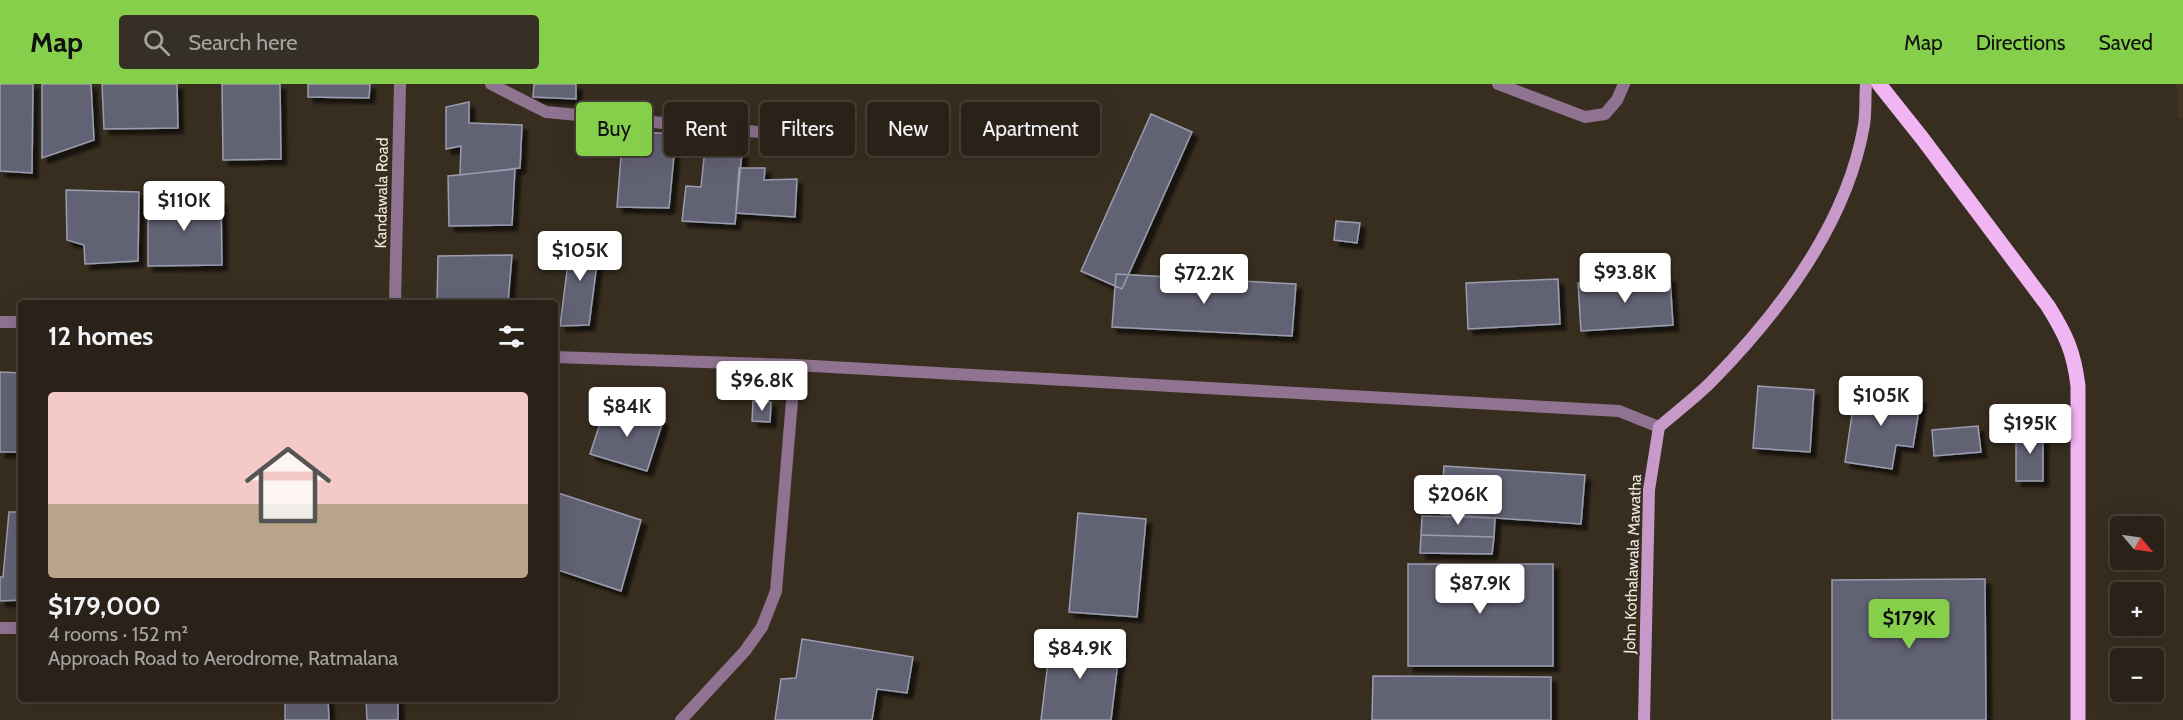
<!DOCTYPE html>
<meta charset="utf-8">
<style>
body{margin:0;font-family:Cabin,sans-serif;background:#362f25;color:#f1f3f6;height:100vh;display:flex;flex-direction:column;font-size:22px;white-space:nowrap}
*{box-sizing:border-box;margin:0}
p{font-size:20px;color:#a5a4a2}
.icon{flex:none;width:33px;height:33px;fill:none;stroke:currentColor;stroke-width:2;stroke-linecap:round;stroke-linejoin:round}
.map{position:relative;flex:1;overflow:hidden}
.details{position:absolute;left:18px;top:216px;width:540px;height:402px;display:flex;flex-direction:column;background:#2a2218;border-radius:6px;box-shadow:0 6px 24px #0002,0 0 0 2px #463f37}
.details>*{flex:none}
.hud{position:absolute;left:576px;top:18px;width:570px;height:54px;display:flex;gap:12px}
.needle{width:39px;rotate:119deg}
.tools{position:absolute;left:2110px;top:432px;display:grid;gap:12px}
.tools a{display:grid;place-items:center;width:54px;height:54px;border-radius:6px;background:#2a2218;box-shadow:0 6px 24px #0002,0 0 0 2px #463f37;font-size:30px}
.price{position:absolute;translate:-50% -51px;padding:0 14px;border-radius:6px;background:#fff;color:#222;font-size:20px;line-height:39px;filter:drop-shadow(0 2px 3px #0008)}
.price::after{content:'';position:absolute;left:50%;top:36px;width:18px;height:14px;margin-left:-9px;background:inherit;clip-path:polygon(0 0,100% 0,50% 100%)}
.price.current{background:#86cf4b;color:#111}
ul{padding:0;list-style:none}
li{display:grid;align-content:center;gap:12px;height:318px;padding:0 30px}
li span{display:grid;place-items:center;height:186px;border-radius:6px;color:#555}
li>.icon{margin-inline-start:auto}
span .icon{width:108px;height:108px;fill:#fffc;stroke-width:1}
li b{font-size:26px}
h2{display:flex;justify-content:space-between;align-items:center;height:72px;padding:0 30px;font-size:26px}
.chip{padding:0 21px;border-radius:6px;background:#2a2218;box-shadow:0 6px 24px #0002,0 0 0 2px #463f37;font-size:21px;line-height:54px}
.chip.current{background:#86cf4b;color:#111}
header{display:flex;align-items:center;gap:36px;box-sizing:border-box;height:84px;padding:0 30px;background:#86cf4b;color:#111}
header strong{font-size:28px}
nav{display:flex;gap:33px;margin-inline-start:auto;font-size:21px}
.search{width:420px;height:54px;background:#362f25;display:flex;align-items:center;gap:15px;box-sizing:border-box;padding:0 21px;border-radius:6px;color:#a5a4a2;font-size:22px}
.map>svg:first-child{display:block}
.built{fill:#433521}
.building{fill:#626274;stroke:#9b9caf;stroke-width:1.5;filter:url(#shadow)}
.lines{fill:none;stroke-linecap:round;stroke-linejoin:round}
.lane{stroke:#8f7391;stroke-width:12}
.street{stroke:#8f7391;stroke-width:12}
.secondary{stroke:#c699c9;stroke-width:12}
.primary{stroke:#f0b5f3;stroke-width:15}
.labels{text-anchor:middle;stroke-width:4.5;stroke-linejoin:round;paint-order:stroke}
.street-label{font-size:16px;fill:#efe9e0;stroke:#382e20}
</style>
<header>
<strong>Map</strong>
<div class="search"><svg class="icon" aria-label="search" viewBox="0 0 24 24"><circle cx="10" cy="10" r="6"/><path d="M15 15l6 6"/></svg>Search here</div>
<nav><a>Map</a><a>Directions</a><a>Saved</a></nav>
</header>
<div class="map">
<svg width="2183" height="636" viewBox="0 0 2183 636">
<defs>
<filter id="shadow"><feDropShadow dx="5.5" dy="5.5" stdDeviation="1.5" flood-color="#0009"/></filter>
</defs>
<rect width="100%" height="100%" fill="#382e20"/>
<path class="built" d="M2177,0H2183V34L2178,35Z"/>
<path class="building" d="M0,0H33L32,89L0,87Z
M42,0H91L94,56L42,74Z
M102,0H177L178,44L104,45Z
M222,0H280L281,75L223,76Z
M308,0H370L369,14L308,13Z
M534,0H576V15L533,13Z
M469,18V39L522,41L520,84L460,91L461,62L446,65V23Z
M1151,30L1192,48L1122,205L1081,187Z
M623,47L676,50L669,124L617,123Z
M705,64L742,68L735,140L682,137L686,102L701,103Z
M739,84H765L764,96L797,95L795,133L736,129Z
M515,85L512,141L449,142L448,92Z
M66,106L139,108L138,177L85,180L84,161L67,156Z
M148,111L221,116L222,181L148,182Z
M1336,137L1360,139L1357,159L1334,156Z
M571,155L600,156L589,241L560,242Z
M512,171L508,219H437L438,172Z
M1116,190L1296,200L1292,252L1112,243Z
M1670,193L1673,241L1581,247L1578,199Z
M1558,195L1560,240L1468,245L1466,199Z
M0,288L21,289V368H0Z
M1758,302L1814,306L1810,368L1753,364Z
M1856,304L1921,314L1913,363L1896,361L1892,385L1845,378Z
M753,317L771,318L770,338L752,337Z
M606,321L663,337L647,387L590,370Z
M1978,342L1981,368L1934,372L1932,346Z
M2043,345V397H2016V346Z
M1444,382L1585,391L1581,440L1441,430Z
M555,408L641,436L621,507L555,485Z
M9,428H21V516L0,517V493H3Z
M1078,429L1146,435L1137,533L1069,528Z
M1422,432L1495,434L1494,453L1421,451Z
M1421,451L1494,453L1492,470L1420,469Z
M1408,480H1553V582H1408Z
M1985,495L1986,636H1832V496Z
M1051,553L1120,561L1111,636H1041Z
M802,555L913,573L907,609L877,605L872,636H775L781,595L796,594Z
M1373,592L1551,593V636H1372Z
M285,615H328L329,636H285Z
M366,615H398V636H367Z"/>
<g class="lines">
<path class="lane" d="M491,0L546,28L844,56
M681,636L745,567L762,543L776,507L795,281"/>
<path class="street" d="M1498,0L1585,33L1605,30L1617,16L1624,0
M395,219L400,0
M0,238H21
M555,273L795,281L1619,327L1659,343
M0,544H21"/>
<path class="secondary" d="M1644,636L1649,406L1659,343C1676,328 1695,314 1711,298C1780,228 1847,140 1864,41C1866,28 1865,14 1866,0"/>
<path class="primary" d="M1879,0L1922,54L2048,222C2066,251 2074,268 2078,302V636"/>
</g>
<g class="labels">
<g class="street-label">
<text transform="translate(381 109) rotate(-89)" y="6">Kandawala Road</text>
<text transform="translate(1632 480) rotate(-88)" y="6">John Kothalawala Mawatha</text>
</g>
</g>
</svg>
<div class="tools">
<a><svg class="needle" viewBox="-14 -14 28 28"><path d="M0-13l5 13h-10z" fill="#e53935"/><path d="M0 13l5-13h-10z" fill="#a5a4a2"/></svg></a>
<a>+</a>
<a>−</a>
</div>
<b class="price" style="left:184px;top:148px">$110K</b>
<b class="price" style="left:580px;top:198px">$105K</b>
<b class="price" style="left:1625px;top:220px">$93.8K</b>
<b class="price" style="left:1204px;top:221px">$72.2K</b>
<b class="price" style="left:762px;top:328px">$96.8K</b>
<b class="price" style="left:1881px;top:343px">$105K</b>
<b class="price" style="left:627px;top:354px">$84K</b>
<b class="price" style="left:2030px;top:371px">$195K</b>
<b class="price" style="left:1458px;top:442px">$206K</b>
<b class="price" style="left:1480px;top:531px">$87.9K</b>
<b class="price current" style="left:1909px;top:566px">$179K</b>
<b class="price" style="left:1080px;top:596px">$84.9K</b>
<div class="hud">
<a class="chip current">Buy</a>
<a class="chip">Rent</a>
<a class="chip">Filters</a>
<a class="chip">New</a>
<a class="chip">Apartment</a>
</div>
<section class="details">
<h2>12 homes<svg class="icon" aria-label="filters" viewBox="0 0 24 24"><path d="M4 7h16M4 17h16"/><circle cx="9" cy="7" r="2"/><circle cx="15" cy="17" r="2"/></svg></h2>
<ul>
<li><span style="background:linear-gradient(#f6c9c9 60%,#b9a48a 0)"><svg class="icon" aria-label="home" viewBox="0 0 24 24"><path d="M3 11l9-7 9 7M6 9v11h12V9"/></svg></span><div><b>$179,000</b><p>4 rooms · 152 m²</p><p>Approach Road to Aerodrome, Ratmalana</p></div></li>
</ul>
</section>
</div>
